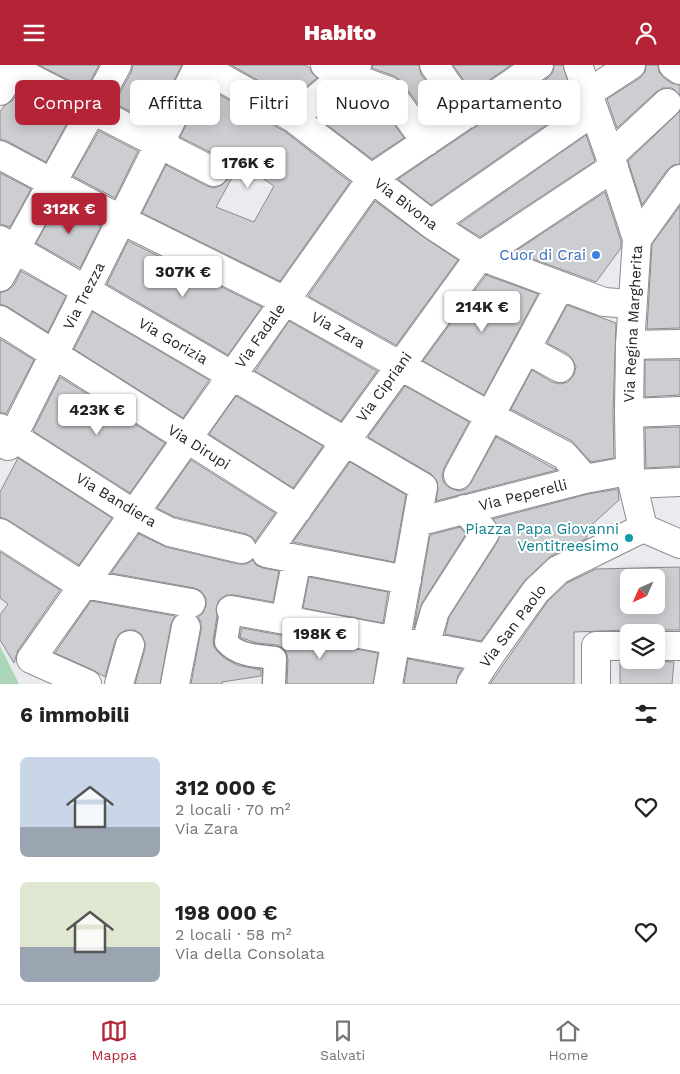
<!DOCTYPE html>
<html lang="it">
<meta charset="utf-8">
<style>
body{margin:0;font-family:"Work Sans",sans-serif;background:#f2f2f2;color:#222;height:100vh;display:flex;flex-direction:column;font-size:19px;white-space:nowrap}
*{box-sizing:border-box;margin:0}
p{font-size:16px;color:#767676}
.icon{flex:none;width:28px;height:28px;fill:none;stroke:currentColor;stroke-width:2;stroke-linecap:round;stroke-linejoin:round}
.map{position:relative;height:619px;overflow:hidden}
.panel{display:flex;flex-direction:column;background:#fff;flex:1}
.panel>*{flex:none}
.guide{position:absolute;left:15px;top:15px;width:650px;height:45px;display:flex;gap:10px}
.needle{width:32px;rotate:225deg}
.fabs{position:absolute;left:620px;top:504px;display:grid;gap:10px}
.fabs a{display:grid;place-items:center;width:45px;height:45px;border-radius:8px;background:#fff;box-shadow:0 2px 12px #0003;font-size:25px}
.price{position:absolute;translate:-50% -42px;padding:0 11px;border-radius:5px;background:#fff;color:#222;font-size:16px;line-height:32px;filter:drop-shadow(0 1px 2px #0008)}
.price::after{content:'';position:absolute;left:50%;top:30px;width:15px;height:11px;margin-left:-8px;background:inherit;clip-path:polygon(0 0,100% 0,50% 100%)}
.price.on{background:#b52336;color:#fff}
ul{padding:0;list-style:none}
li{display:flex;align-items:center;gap:15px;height:125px;padding:0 20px}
li span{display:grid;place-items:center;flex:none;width:140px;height:100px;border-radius:8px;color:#555}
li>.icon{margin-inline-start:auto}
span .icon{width:60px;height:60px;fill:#fffc;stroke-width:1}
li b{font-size:21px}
h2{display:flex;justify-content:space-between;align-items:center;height:60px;padding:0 20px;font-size:21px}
.tag{padding:0 18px;border-radius:8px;background:#fff;box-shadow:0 2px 12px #0003;font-size:18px;line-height:45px}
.tag.on{background:#b52336;color:#fff}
header{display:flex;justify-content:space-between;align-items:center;height:65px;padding:0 20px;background:#b52336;color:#fff;font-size:22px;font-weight:800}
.menu{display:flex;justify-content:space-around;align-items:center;height:70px;border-top:1px solid #e0e0e0;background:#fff;font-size:14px;color:#767676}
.menu a{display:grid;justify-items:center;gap:2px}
.menu .on{color:#b52336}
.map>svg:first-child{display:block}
.green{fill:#abd6b7}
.building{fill:#cdced1;stroke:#8b8b8e;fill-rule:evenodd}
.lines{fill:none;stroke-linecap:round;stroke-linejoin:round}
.pedestrian-casing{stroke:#8b8c8f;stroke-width:25}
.minor-casing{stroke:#8b8c8f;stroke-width:30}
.tertiary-casing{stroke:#8b8c8f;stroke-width:30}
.pedestrian{stroke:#fff;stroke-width:22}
.minor{stroke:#fff;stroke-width:28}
.tertiary{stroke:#fff;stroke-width:28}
.shop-dot{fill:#3f7fe0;stroke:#fff;stroke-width:2}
.culture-dot{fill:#0f9aa8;stroke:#fff;stroke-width:2}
.labels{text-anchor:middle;stroke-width:4;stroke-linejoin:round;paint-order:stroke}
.street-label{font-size:15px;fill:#262627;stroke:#fff}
.shop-label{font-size:15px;fill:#366cbe;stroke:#fff;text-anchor:end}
.culture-label{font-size:15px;fill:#0d838f;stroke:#fff;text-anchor:end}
</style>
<header><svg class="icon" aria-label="menu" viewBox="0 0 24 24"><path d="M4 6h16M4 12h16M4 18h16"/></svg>Habito<svg class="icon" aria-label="person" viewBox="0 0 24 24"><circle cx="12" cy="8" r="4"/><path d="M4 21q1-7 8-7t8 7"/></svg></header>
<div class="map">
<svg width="680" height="619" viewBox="0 0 680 619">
<rect width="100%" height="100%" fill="#ebebef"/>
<path class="green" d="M0,581L19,619H0Z"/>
<path class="building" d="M39,0H99L86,24Z
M133,0H182L152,58L114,38L131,8Z
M231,0H305L310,3L312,8L317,13L291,34Z
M373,0H419L421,9L446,44L430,55L401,16L394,11L372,3Z
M453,0H511L472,27Z
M554,0H563L575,40L431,140L398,114L548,13L553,7Z
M646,0H658L659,7L664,13L671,18L680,20V30L672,23H663L656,27L617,63L607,34L640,13L645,7Z
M206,22L284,66L350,117L280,216L142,148L166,100L207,121L214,123L222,120L228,114L230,106L227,98L222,93L180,72ZM240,98L274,121L254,157L216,142Z
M19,25L71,51L46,97L7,76L0,74V47L4,41L13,35Z
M348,28L379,39L404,73L372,94L318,53Z
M680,46V99L673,100L667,105L642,140L628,96Z
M99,66L138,86L115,133L73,111Z
M586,70L595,96L480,172L459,159Z
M0,108L31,124L10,162L0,159Z
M605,127L621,176V183L596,217L514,187Z
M375,136L422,171L458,195L396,280L308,231Z
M58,139L101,161L80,203L36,178Z
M680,141V263L647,264L652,179Z
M128,176L262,242L228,290L107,219Z
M21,206L66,231L48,267L8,242L0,239V228L8,225L14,220Z
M486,210L538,229L484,330L423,296Z
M567,240L616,258L613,348L614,393L591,397L572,376L511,344L532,305L552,317L560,319L568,317L574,310L576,302L573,295L568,289L547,278Z
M93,247L209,315L183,353L74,284Z
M289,256L377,306L341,356L255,306Z
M0,274L34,295L6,349L0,347Z
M645,295H680V330L645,332Z
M60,312L165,378L130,428L33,366Z
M405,321L469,357L444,403L442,411L444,418L450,423L459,426L466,424L471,418L496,372L557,405L436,436L438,425L437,416L431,409L368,372Z
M236,331L323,381L293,423L209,369Z
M680,362V401L646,403L645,363Z
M18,393L112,453L79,500L8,455L0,452V427Z
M191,395L275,448L255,476L252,472L246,469L175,452L157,443Z
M350,397L406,430L394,497L293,477Z
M618,424L619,435L587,464V473L551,491L525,515L481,576L445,569L449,552L498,476L500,466L493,454L588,429Z
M460,462L466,469L422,538L414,563L430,470Z
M139,469L166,482L238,499H246L253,495L256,500L263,503L279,506L273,537L234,530H226L219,535L216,543L217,551L213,575L214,582L217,586L224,593L237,600L261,605V611L222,617V619H191L201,565V557L198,552L203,548L206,541V533L201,526L194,523L111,508Z
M0,487L60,525L18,585L14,598L0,575V550L8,539L0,533Z
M680,502V565H656L648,568H637L629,565L574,567V619H490L548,536L567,518L596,504ZM629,512H656V540H629Z
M309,512L388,527L383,558L303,543Z
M91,536L175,551L171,559L160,619H135L145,584V577L141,569L135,565H126L119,569L115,576L105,612L93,605L55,588Z
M242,563L378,588L373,619H287L288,594L286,587L283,583L277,580L257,578L242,573L240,572Z
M408,594L462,604L458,611L456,619H404Z
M635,595L674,597L672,619H620V597Z"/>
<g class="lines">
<g class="pedestrian-casing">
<path id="pedestrian" d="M231,545L226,577C238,591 258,591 275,593L274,619"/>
</g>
<g class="minor-casing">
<path id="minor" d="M5,0L214,107
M199,0L293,53L431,159L480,191L604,237L632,239
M325,0L345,10L389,26L426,77
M434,0L468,49
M673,0L680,5
M0,26L16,0
M588,28L631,0
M293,53L357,0
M0,90L122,155L285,236L490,351L564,390L585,414
M610,91L667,38
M431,159L594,46
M637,174L680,114
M0,175L423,422L388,619
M0,212L117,0
M0,255L298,444
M630,280L680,279
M526,284L560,303
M629,348L680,346
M0,363L134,449L170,467L242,484
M8,381L199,0
M458,410L560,221
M633,419L680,417
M417,457L585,414L617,408H630
M643,463L680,479
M0,468L70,513L84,519L191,538
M407,515L266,488L345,377L480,191L614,102
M231,545L488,593
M285,555L297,494
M425,581L435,546L485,468L465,444
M656,581H680
M87,619L31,594L372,113L539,0
M119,619L130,580
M175,619L186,562
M596,619V581H629"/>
</g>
<g class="tertiary-casing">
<path id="tertiary" d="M471,619L488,593L536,526L558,505L643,463L630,408L629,348L630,280L637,174L610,91L578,0"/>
</g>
<use href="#pedestrian" class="pedestrian"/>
<use href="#minor" class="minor"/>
<use href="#tertiary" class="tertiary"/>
</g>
<circle class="shop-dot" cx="596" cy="190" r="5"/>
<circle class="culture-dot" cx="629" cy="473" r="5"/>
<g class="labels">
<g class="street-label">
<text transform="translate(406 139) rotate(37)" y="5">Via Bivona</text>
<text transform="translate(84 231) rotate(-63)" y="5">Via Trezza</text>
<text transform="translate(633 259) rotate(-87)" y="5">Via Regina Margherita</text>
<text transform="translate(338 265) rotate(29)" y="5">Via Zara</text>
<text transform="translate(260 271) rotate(-55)" y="5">Via Fadale</text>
<text transform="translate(173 276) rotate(30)" y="5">Via Gorizia</text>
<text transform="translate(384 322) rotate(-54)" y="5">Via Cipriani</text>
<text transform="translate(199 382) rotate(32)" y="5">Via Dirupi</text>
<text transform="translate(523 430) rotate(-14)" y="5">Via Peperelli</text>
<text transform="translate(116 435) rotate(31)" y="5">Via Bandiera</text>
<text transform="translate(513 561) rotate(-53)" y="5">Via San Paolo</text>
</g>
<g class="shop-label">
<text x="586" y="195">Cuor di Crai</text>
</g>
<g class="culture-label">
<text x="619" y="469">Piazza Papa Giovanni<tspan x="619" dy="17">Ventitreesimo</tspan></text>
</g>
</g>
</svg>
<div class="fabs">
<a><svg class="needle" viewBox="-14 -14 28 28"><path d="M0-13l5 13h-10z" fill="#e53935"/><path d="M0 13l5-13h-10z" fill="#767676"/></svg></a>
<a><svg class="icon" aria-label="layers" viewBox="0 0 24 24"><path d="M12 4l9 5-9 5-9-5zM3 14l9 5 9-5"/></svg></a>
</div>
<b class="price" style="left:248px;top:124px">176K €</b>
<b class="price on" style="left:69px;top:170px">312K €</b>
<b class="price" style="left:183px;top:233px">307K €</b>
<b class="price" style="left:482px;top:268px">214K €</b>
<b class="price" style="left:97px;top:371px">423K €</b>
<b class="price" style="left:320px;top:595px">198K €</b>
<div class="guide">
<a class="tag on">Compra</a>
<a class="tag">Affitta</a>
<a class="tag">Filtri</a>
<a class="tag">Nuovo</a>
<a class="tag">Appartamento</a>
</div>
</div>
<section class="panel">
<h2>6 immobili<svg class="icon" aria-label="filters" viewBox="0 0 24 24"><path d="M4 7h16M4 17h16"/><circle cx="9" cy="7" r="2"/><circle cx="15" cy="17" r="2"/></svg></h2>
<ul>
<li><span style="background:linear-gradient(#c9d6e8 70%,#9aa5b1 0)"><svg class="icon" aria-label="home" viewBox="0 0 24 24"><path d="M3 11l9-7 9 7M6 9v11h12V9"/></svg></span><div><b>312 000 €</b><p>2 locali · 70 m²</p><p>Via Zara</p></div><svg class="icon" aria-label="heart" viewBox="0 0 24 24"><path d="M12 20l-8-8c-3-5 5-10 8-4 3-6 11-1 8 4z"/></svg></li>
<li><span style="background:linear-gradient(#dfe7d0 65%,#9aa5b1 0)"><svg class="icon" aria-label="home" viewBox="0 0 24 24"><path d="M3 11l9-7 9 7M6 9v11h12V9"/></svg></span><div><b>198 000 €</b><p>2 locali · 58 m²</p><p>Via della Consolata</p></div><svg class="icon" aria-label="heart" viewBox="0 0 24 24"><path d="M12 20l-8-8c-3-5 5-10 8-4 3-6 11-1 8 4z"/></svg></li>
</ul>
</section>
<nav class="menu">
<a class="on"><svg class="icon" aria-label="map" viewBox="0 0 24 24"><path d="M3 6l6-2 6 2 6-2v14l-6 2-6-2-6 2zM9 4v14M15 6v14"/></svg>Mappa</a>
<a><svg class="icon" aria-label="saved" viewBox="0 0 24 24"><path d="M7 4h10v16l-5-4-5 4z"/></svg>Salvati</a>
<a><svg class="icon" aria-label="home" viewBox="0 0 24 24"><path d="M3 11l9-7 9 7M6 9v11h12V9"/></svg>Home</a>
</nav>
